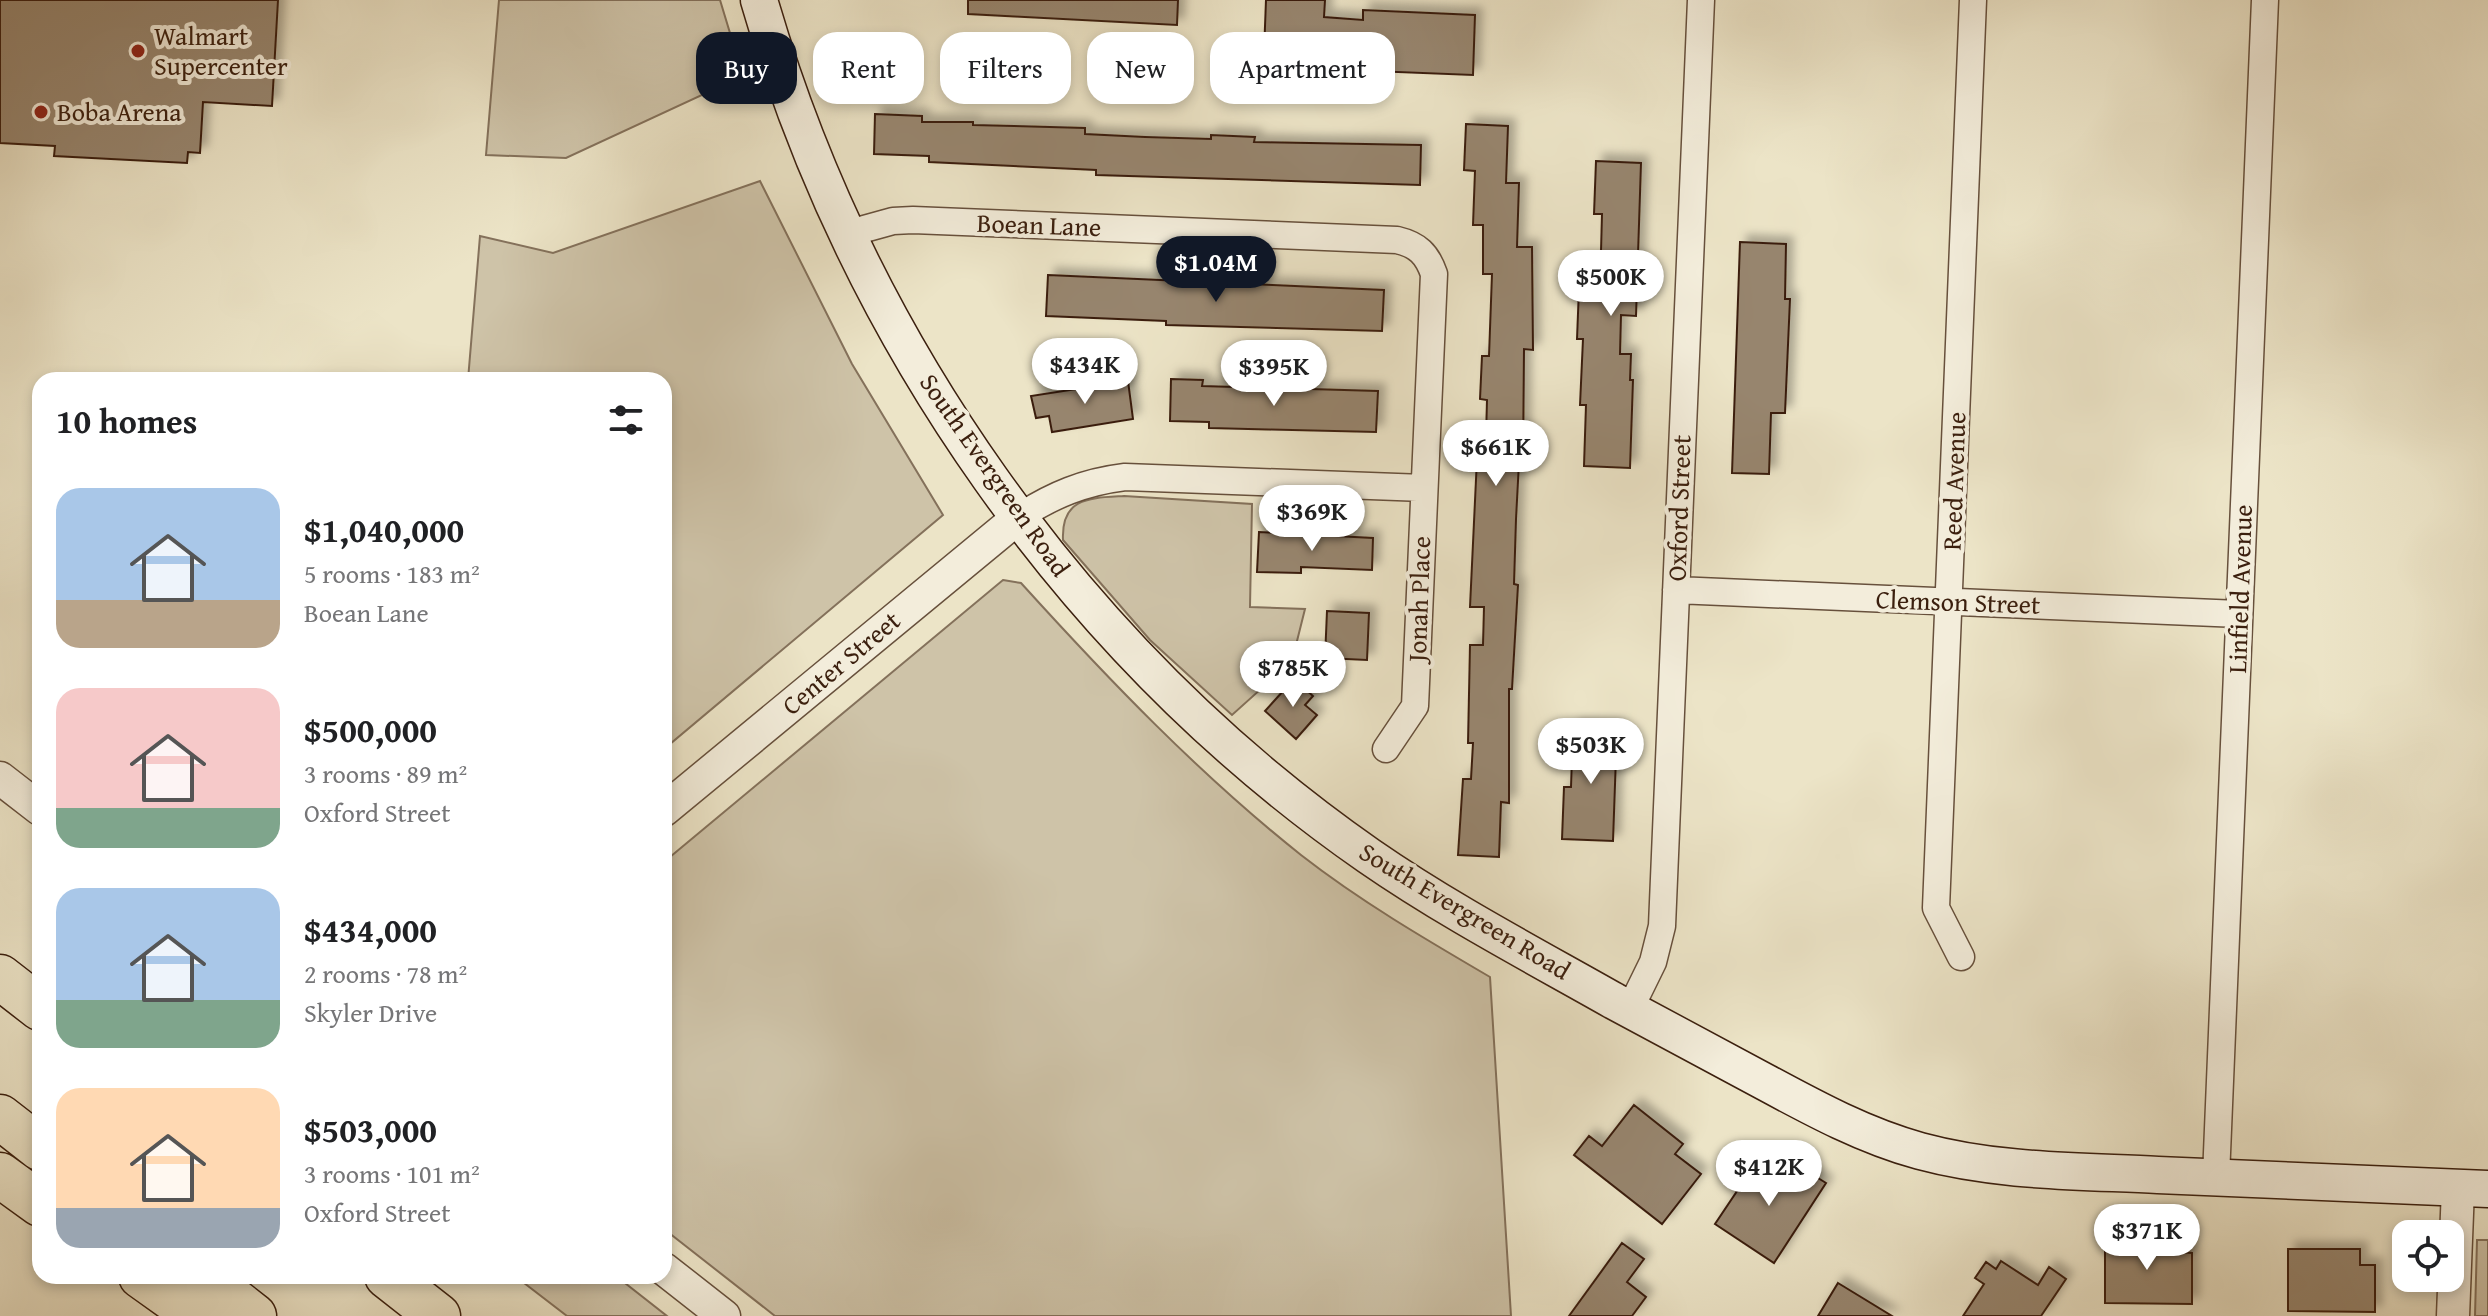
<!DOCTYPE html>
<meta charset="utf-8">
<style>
body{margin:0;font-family:"Gentium Book Plus",serif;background:#f6f6f6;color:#202124;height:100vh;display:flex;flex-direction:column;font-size:30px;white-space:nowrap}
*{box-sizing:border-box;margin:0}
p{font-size:26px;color:#757577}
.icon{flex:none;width:44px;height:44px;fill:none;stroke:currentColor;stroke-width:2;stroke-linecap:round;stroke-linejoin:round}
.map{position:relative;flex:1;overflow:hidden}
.details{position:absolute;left:32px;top:372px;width:640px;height:912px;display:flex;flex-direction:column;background:#fff;border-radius:24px;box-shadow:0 4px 12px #0003}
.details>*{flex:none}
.banner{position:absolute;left:696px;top:32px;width:760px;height:72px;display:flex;gap:16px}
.controls{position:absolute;left:2392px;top:1220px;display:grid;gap:16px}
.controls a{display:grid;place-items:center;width:72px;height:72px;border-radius:16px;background:#fff;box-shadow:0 4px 12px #0003;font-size:40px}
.price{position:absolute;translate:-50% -68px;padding:0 18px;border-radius:28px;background:#fff;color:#222;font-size:26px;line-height:52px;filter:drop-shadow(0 2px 4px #0008)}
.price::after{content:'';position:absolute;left:50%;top:48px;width:24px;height:18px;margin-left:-12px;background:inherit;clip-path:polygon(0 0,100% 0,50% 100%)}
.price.selected{background:#111827;color:#fff}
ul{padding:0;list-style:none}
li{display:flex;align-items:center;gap:24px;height:200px;padding:0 24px}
li span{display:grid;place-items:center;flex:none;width:224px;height:160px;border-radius:24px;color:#555}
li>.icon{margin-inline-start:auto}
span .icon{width:96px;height:96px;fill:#fffc;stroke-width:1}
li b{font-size:34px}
h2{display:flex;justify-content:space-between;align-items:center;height:96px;padding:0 24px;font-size:34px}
.tag{padding:0 28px;border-radius:24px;background:#fff;box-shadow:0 4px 12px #0003;font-size:28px;line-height:72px}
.tag.selected{background:#111827;color:#fff}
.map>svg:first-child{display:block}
.green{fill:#cec3a8;stroke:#84715b;stroke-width:2}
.building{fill:#97856e;stroke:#3b1f0e;stroke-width:2;filter:url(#shadow)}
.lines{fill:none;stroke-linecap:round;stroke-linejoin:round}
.minor-casing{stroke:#67503c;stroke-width:29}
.tertiary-casing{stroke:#67503c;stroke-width:35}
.secondary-casing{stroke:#3b1f0e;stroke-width:39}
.motorway-casing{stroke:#3b1f0e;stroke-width:47}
.minor{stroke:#f3eddb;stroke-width:26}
.tertiary{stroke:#f3eddb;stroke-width:32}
.secondary{stroke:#f3eddb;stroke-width:36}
.motorway{stroke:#ece4c7;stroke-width:44}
.poi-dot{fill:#8f2418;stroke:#f3eddb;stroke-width:3}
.labels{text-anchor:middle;stroke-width:8;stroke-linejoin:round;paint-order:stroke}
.poi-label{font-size:26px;fill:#3b1f0e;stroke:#f3eddb;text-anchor:start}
.street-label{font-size:26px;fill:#3b1f0e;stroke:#f3eddb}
</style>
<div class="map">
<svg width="2488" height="1316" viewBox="0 0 2488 1316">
<defs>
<filter id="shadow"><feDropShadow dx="7" dy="-7" stdDeviation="4" flood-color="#0004"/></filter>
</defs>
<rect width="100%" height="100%" fill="#ece4c7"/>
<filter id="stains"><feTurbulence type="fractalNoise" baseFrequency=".0025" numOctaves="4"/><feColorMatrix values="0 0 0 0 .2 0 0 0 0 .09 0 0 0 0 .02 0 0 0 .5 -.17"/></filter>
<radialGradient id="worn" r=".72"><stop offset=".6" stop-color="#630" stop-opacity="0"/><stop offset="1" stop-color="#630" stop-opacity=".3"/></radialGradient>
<path class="green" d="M499,0H720L743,76L566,158L486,155Z
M760,181L852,364L943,515L664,749V380H468L480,236L553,253Z
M1124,496L1252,504L1250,607L1305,609L1292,661L1232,715L1150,640L1063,540C1061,497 1090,498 1124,496Z
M1003,580L1021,583C1108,679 1199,774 1301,855C1360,901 1425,939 1490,977L1511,1316H775L664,1229V862Z
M2477,1240H2488V1316H2475Z
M515,1276H616L667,1316H567Z"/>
<path class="building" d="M0,0H278L272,106L203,102L200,153L188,152L187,163L54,156L55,146L0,143Z
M968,0H1178L1177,25L968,14Z
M1266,0H1325L1324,17L1363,20V10L1475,15L1473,75L1322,69V81L1263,79Z
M875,114L922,116V122H973V125L1085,128V134L1145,137L1211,139V135L1255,137L1254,142L1421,145L1420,185L1096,175V170L929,162V156L874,154Z
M1466,124L1508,126L1506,183H1519L1517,247H1532L1533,350L1524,349L1523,462H1519L1516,519L1514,584L1518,585L1512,689H1509V803L1501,802L1499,857L1458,855L1463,779H1471L1473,743H1468L1470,645H1483L1484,607H1470L1478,437H1486L1487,400L1480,399L1482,356H1489L1492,274H1483V225H1473L1475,171L1464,170Z
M1596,161L1641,163L1636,316L1621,315L1620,354H1631L1630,380H1633L1630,468L1584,466L1586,405H1580L1583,339H1577L1579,288H1600L1602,214H1594Z
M1740,242L1786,244L1785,299H1790L1785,413H1771L1769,474L1732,473Z
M1048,275L1384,290L1382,331L1166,325V321L1046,316Z
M1171,379L1203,380L1202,386L1378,391L1376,432L1209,428V422L1170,421Z
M1128,381L1133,419L1052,432L1049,416L1036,418L1031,396Z
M1259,532L1373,538L1372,570L1301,567V573L1257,572Z
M1327,611L1369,613L1367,660L1325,658Z
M1294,679L1313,696L1305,705L1317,715L1296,739L1265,711Z
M1573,727L1617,728L1613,841L1562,839L1564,787H1571Z
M1634,1105L1683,1144L1675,1154L1701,1174L1662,1224L1574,1155L1589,1136L1602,1146Z
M1762,1154L1804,1182L1810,1173L1826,1183L1774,1263L1715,1224Z
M2105,1238L2176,1239V1252L2192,1253V1304L2105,1303Z
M1622,1243L1644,1259L1627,1282L1646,1297L1632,1316H1569Z
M2288,1249H2360V1265H2375V1312L2288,1311Z
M2001,1261L2038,1285L2049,1267L2066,1279L2041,1316H1963L1984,1284L1975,1278L1986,1262L1996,1269Z
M1838,1283L1892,1316H1818Z"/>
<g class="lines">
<g class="minor-casing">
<path id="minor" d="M846,234L893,221L913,220L1397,240C1418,245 1427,254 1434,274L1415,706L1386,749
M1019,517C1053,495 1084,482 1125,477L1424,488
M1676,590L2239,614
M1961,957L1936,908L1973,0
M1630,1009L1653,962L1662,926L1701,0
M2216,1177L2265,0"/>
</g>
<g class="tertiary-casing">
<path id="tertiary" d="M0,778L40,809
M664,810L1019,517
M664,1269L724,1316
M2453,1316L2458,1188"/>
</g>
<g class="secondary-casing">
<path id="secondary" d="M759,0C858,342 1076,652 1369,856C1447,910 1531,954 1614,1001C1664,1028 1714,1055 1765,1082C1815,1109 1865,1136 1920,1151C1997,1172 2079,1171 2158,1175C2268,1179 2378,1184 2488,1189"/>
</g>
<g class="motorway-casing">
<path id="motorway" d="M0,977L40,1008
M0,1117L40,1148
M0,1175L40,1204
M141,1276L197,1316
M203,1276L254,1316
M387,1276L438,1316"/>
</g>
<use href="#minor" class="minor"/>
<use href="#tertiary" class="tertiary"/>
<use href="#secondary" class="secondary"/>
<use href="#motorway" class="motorway"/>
</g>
<g class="poi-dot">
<circle cx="138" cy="51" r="8"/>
<circle cx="41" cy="112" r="8"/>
</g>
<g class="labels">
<g class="poi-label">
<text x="154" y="45">Walmart<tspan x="154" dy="30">Supercenter</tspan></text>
<text x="57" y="121">Boba Arena</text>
</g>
<g class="street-label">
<text transform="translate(1039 225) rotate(2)" y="9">Boean Lane</text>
<text transform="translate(995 475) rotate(55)" y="9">South Evergreen Road</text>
<text transform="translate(1954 481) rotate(-88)" y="9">Reed Avenue</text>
<text transform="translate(1679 508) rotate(-88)" y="9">Oxford Street</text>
<text transform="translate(2240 589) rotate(-88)" y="9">Linfield Avenue</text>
<text transform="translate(1419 599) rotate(-88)" y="9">Jonah Place</text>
<text transform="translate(1958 602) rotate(2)" y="9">Clemson Street</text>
<text transform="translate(841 663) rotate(-40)" y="9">Center Street</text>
<text transform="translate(1465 911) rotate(31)" y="9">South Evergreen Road</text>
</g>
</g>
<rect width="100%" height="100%" filter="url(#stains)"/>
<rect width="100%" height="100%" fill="url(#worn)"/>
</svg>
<div class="controls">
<a><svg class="icon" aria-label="locate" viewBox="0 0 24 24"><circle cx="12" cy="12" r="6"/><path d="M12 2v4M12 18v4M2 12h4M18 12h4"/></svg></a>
</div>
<b class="price selected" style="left:1216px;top:304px">$1.04M</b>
<b class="price" style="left:1611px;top:318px">$500K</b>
<b class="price" style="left:1085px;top:406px">$434K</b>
<b class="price" style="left:1274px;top:408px">$395K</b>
<b class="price" style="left:1496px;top:488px">$661K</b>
<b class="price" style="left:1312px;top:553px">$369K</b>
<b class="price" style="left:1293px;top:709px">$785K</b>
<b class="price" style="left:1591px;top:786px">$503K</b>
<b class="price" style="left:1769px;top:1208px">$412K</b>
<b class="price" style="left:2147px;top:1272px">$371K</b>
<div class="banner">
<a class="tag selected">Buy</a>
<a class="tag">Rent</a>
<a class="tag">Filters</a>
<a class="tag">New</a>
<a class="tag">Apartment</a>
</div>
<section class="details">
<h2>10 homes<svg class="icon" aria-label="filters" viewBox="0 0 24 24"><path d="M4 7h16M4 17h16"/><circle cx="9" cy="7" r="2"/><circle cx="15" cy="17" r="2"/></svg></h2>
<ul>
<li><span style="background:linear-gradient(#a9c7e8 70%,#b9a48a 0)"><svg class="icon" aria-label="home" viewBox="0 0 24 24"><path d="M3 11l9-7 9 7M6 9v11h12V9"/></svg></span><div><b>$1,040,000</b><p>5 rooms · 183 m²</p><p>Boean Lane</p></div></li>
<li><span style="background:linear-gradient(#f6c9c9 75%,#7fa58c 0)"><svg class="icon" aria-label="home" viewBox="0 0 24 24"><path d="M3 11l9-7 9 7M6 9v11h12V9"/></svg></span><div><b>$500,000</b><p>3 rooms · 89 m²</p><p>Oxford Street</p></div></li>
<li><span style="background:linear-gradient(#a9c7e8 70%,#7fa58c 0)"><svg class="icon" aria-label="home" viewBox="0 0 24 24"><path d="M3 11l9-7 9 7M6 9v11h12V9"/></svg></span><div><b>$434,000</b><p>2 rooms · 78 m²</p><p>Skyler Drive</p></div></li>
<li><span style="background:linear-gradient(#ffd9b3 75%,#9aa5b1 0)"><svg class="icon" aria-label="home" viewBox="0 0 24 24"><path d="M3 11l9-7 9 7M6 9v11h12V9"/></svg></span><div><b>$503,000</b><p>3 rooms · 101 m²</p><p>Oxford Street</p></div></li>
</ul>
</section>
</div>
